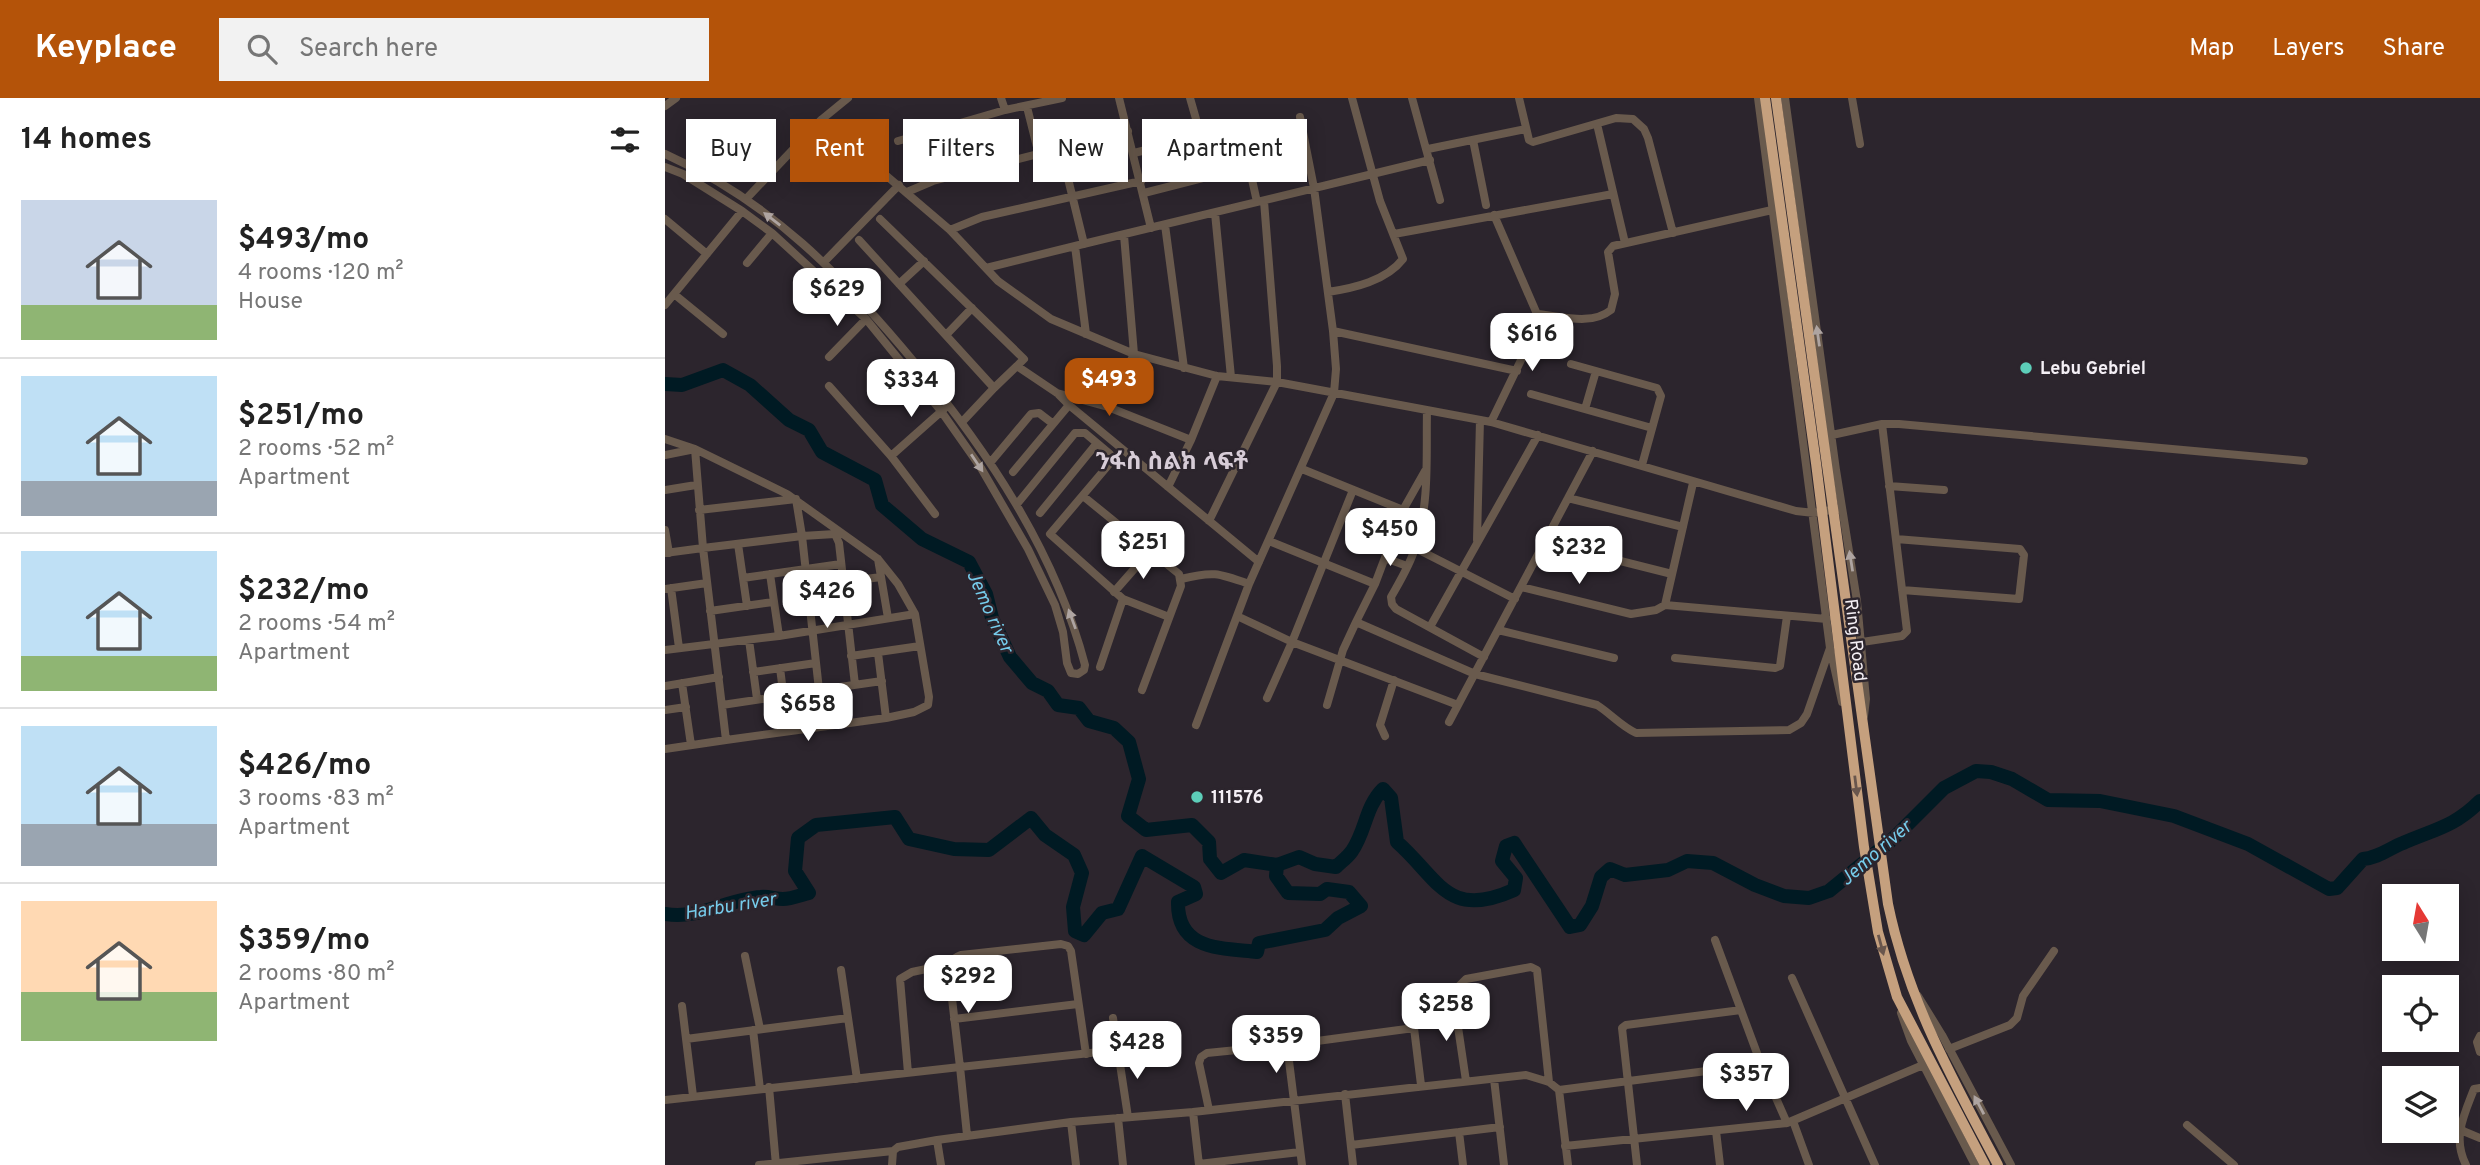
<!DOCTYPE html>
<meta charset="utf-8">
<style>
body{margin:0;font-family:Overpass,"Noto Sans Ethiopic",sans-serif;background:#f2f2f2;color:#222;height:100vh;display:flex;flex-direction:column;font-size:26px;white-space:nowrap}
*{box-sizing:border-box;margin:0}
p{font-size:23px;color:#767676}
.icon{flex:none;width:38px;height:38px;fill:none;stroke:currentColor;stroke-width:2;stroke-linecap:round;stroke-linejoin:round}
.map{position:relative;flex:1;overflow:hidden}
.details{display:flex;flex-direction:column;background:#fff;width:665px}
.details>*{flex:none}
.banner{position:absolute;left:21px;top:21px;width:665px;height:63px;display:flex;gap:14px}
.needle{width:46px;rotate:349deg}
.tools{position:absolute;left:1717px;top:786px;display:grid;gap:14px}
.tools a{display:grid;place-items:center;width:77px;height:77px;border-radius:0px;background:#fff;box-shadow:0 4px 18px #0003;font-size:35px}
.price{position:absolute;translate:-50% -60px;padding:0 16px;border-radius:14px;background:#fff;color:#222;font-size:23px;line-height:46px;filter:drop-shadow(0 2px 4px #0008)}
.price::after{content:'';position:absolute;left:50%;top:42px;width:21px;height:16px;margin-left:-10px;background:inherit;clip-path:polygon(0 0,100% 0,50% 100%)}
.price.active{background:#b45309;color:#fff}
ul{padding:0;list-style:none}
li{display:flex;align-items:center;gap:21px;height:175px;padding:0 21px}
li+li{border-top:2px solid #e0e0e0}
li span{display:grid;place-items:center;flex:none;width:196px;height:140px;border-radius:0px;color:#555}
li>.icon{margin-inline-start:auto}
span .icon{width:84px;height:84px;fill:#fffc;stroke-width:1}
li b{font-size:30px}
h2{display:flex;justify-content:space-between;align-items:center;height:84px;padding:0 21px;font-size:30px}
.tag{padding:0 24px;border-radius:0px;background:#fff;box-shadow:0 4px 18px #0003;font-size:24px;line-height:63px}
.tag.active{background:#b45309;color:#fff}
header{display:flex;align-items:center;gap:42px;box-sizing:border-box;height:98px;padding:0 35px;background:#b45309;color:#fff}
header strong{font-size:33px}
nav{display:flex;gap:38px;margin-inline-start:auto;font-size:24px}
.search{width:490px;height:63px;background:#f2f2f2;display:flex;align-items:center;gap:18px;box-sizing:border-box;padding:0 24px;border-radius:0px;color:#767676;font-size:26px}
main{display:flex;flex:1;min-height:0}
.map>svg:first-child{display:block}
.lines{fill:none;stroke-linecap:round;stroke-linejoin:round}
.river{stroke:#001a23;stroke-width:14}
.minor{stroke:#695a4d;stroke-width:8}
.highway{stroke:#c5a07e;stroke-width:10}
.oneway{fill:#aea4a1}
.oneway2{fill:#69564d}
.poi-dot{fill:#5dceb9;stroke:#2c252d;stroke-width:2.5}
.labels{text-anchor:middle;stroke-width:5;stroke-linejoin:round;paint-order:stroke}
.poi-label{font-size:18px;font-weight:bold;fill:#f4eff5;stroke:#2c252d;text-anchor:start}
.street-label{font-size:18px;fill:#f4eff5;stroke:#2c252d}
.water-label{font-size:19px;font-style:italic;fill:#76cceb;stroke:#2c252d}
.district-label{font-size:24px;font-weight:bold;fill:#d7ccd7;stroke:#2c252d}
</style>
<header>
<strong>Keyplace</strong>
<div class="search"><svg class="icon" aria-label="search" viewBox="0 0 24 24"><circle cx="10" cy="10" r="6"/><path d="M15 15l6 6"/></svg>Search here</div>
<nav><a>Map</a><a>Layers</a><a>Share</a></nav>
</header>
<main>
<section class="details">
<h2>14 homes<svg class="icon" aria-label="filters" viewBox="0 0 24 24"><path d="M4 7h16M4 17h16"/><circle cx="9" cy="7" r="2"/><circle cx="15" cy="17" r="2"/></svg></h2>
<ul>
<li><span style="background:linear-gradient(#c9d6e8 75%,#8fb573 0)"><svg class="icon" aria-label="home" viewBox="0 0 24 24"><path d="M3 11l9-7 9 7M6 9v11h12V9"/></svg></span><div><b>$493/mo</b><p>4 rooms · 120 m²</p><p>House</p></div></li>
<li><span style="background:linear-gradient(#bfe0f5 75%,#9aa5b1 0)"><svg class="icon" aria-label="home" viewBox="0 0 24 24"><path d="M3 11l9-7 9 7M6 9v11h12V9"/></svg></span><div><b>$251/mo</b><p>2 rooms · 52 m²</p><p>Apartment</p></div></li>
<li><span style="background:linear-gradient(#bfe0f5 75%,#8fb573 0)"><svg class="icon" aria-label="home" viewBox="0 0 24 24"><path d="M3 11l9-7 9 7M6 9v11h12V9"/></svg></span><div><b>$232/mo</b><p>2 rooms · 54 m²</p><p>Apartment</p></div></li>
<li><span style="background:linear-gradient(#bfe0f5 70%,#9aa5b1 0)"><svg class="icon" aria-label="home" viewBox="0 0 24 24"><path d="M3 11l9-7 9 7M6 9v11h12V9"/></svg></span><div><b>$426/mo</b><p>3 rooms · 83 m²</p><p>Apartment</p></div></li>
<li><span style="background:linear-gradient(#ffd9b3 65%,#8fb573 0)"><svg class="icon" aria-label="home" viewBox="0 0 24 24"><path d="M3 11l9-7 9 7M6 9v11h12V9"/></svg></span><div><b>$359/mo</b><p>2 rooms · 80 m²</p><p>Apartment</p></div></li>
</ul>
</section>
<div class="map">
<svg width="1815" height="1067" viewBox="0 0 1815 1067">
<rect width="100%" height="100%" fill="#2c252d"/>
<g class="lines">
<path class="river" d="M0,286L17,287L58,272L85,287L124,322L144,332L157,354L210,382L217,407L257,441L304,464L321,496L327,520L345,559L367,585L383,593L393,607L414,610L424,623L449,630L464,644L474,681L463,718L481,732L527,727L544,744L545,761L556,775L579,762L612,767L634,759L650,766L671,769C676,764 683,759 687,753C701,733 700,709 718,691L726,700L732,744C774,781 782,822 849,792L851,780L837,763L841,748L849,745L905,829L915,827L927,808L936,779L945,771L960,777L1003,772L1022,763L1048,765L1090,787L1119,798L1144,800L1164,793L1229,740L1279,690L1311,673L1326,674L1347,681L1383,702L1435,703L1509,718L1583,746L1664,791L1672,790L1698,761C1715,759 1723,751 1738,745C1770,731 1789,729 1815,703
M0,816C34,822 63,801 96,799C103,798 110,801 118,801C126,801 136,797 144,795L130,773L133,740L151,727L230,719L244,741L289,751L324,752L366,720L380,737L409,757L417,775L408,809L410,833L419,837L437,815L453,811L477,758L529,789L531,796L513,804C512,852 555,850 592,854L594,845L660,832L673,820L696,808L684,794L662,791L655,796L623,795L611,778L612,767"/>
<path class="minor" d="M336,0L340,12
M454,0L486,130
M747,0L775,102
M854,0L864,42L868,44L951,20L968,21L979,31L983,40L1008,135
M1093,0L1165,550L1177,604
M1120,0L1171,372L1192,503L1201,601L1199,618
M1187,0L1195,46
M0,8L11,0
M362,9L374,57
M156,22L183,0
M932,26L960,145
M808,42L821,107
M233,43L340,12L397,0
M763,51L861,31
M396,52L419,146
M469,55L533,39L535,35L525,0
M0,56C105,103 177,177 250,265C324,355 390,453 420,567L419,572L413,576L406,575L402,565L398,534L390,507L363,451L316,370L276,313L201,221L107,135L77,113L18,76L0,69
M584,68L592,104
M242,94L268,83L463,33
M479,95L640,54
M81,101L156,22L285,132L333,183L386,221L469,256L552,278L612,284L826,324L1131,413L1149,415L1177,410
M550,115L566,279
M0,121L42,156
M215,121L359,261L352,268L392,295L404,307L594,464
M500,127L519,270
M285,132L317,119L476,83
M729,136L948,96
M459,137L469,256L443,309L526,342
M194,142L329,290L352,268
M160,163L234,87
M82,165L107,135
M321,170L410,148
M234,186L259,163
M663,194C689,190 721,183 738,161L715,103L687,0
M9,196L58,236
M0,207L77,113
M872,216C896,218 926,228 946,212L950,196L943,154L948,148L1107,112
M668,233L852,273
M282,236L307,210
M421,236L410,148L765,62
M164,259L201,221
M906,266L992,290L996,298L977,367
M164,288L226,358L270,416
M392,295L443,309
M866,296L987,330
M920,311L931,273
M762,312C761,357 765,406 750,450C745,467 735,483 726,499L727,506L731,511L819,559
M298,323L329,290
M826,324L872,229V216L829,117
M1167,337L1217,326H1234L1639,363
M0,341L30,351L38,450L0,455
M0,357L30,351L122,396L213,461L233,486L250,516L264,599L263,607L249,614L221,620L61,642
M226,358L279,311
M325,365L366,316L374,315L387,325
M637,371L738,412
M760,373L738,412L710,486L691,524L810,576L932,607C946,616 956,628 971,635L1124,632L1136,625L1142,616L1165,550
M348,374L404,307
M1224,388L1279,392
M503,389L526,342L552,278
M0,392L31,387
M418,398L514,476L516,488L477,592
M903,400L1018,429
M352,406L410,335H420L445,356L446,364L385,436L458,501L504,519
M34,412L131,401L137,438L158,628
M375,415L432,345
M544,423L612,284V268L599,103
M0,432L4,455
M1231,441L1355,451L1359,457L1354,501L1237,492
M812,442L815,322
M604,443L710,486
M880,444L1007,476
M73,446L82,508
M750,450L850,501
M720,460L742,468
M213,461L223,520
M105,476L114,538
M78,480L176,466
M516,481C548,473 553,475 584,486
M178,484L216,479
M856,489L966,516L991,512L1000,507L1162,521
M6,490L14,550
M0,491L42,485
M449,494L485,453
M1000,507L1028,385
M45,513L108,504
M572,518L627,544L793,607
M765,529L873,337
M833,532L949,560
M84,542L92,601
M1197,544L1237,538L1242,533L1217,326
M0,552L114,538L250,516
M213,555L221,620
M186,558L255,548
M1010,560L1110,570L1115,568L1122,518
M435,569L458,501
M115,570L123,633
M88,574L151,565
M17,585L26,647
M0,588L54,579
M154,592L217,583
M602,600L627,544L688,392
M57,607L118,598
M662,607L678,552L691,524
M0,612L21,609
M784,624L928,353
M531,627L584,486L669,295L671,271L668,233L649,90L635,19
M720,638L715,627L729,582
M0,651L61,642L38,450L137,438L170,436L174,445L190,587
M1050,842L1096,966L1122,1025
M80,858L95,931
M176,872L192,981
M1127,880L1210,1067
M1253,898L1277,937L1346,1067
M745,905L749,930
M17,908L28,998
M1236,915L1246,943L1310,1067
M448,920L463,1019
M289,921L413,906
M88,932L95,991
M1815,938L1812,944L1815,954
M21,941L183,920
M622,947L637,1067
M1284,951L1345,927L1352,920L1358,898L1389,853
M421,956L406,853L403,848L396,846L296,857C286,861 285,865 284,875L295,969L453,952
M243,975L235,881L247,874L285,866
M829,981L839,1067
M801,983L789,902L792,890L801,881L866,869L872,872L884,984
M104,989L111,1067
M894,992L1096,966
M680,996L688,1067
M0,1002L295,969L302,1037
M544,1012L534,965L536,959L542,955L622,947L749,930L756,987
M528,1014L534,1067
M453,1020L458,1067
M1128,1023L1144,1067
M406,1024L411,1067
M1522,1027L1569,1067
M1796,1030L1798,1033L1815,1040
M1051,1033L1055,1067
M794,1034L835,1029
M272,1042L276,1067
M686,1047L794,1034L798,1067
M900,1048L1122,1025L1258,967
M534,1066L635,1054
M94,1067L228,1053L233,1049L272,1042L406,1024L528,1014L861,977L884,984L894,992L903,1067
M227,1067L228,1053
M972,1067L957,930L961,927L1076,912
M1801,1067C1787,1040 1799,1017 1809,991L1815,990"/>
<path class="highway" d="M1100,0L1151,365L1199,749L1213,834L1232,899L1320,1067
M1111,0L1223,806C1243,903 1287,980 1333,1067"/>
</g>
<defs><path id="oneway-solid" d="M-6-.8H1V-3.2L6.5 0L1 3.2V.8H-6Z" transform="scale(1.75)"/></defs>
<g class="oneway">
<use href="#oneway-solid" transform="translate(107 121) rotate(-142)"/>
<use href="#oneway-solid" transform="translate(1153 238) rotate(-98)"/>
<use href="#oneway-solid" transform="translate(312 365) rotate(56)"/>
<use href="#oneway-solid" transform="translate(1186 463) rotate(-99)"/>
<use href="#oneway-solid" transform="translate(407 521) rotate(-110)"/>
<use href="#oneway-solid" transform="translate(1314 1007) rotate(-118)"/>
</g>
<g class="oneway2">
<use href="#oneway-solid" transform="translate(1191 688) rotate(83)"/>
<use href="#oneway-solid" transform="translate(1216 847) rotate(75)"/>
</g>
<g class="poi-dot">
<circle cx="1361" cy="270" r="7"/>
<circle cx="532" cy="699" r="7"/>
</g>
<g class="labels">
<g class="poi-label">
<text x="1375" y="276">Lebu Gebriel</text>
<text x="546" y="705">111576</text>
</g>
<g class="street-label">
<text transform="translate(1191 542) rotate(83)" y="6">Ring Road</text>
</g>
<g class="water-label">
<text transform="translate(326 513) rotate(66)" y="7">Jemo river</text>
<text transform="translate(1210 754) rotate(-41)" y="7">Jemo river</text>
<text transform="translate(65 807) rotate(-9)" y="7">Harbu river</text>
</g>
<g class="district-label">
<text x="507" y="371">ንፋስ ስልክ ላፍቶ</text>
</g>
</g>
</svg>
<div class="tools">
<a><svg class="needle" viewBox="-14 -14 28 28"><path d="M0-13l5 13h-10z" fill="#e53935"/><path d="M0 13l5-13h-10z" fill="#767676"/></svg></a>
<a><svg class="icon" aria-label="locate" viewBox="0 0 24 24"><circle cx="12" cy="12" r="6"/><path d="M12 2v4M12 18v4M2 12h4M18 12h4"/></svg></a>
<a><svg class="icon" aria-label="layers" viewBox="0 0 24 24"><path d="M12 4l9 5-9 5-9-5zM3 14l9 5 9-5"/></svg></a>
</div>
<b class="price" style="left:172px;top:230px">$629</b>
<b class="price" style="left:867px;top:275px">$616</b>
<b class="price active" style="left:444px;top:320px">$493</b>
<b class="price" style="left:246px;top:321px">$334</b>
<b class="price" style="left:725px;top:470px">$450</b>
<b class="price" style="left:478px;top:483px">$251</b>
<b class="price" style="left:914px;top:488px">$232</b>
<b class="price" style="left:162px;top:532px">$426</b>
<b class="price" style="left:143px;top:645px">$658</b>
<b class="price" style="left:303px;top:917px">$292</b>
<b class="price" style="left:781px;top:945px">$258</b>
<b class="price" style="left:611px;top:977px">$359</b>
<b class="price" style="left:472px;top:983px">$428</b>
<b class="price" style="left:1081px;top:1015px">$357</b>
<div class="banner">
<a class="tag">Buy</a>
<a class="tag active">Rent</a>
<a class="tag">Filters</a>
<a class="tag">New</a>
<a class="tag">Apartment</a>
</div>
</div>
</main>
